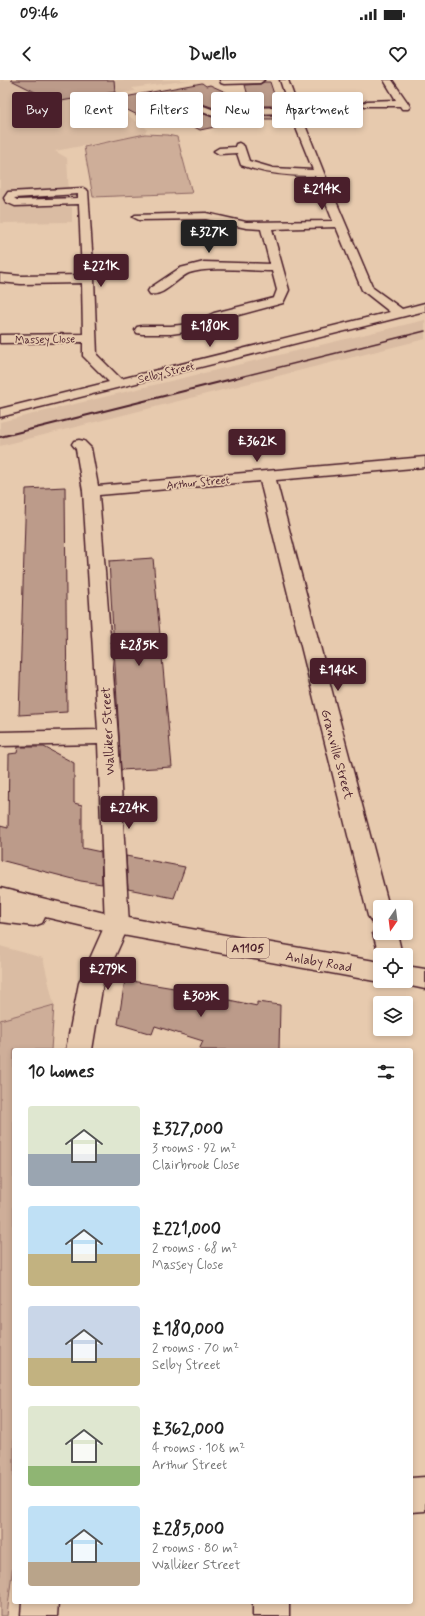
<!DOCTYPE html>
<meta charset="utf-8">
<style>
body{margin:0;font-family:Mynerve,sans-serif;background:#f2f2f2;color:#222;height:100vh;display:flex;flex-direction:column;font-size:15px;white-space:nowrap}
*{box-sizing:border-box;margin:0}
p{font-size:13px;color:#767676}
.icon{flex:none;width:22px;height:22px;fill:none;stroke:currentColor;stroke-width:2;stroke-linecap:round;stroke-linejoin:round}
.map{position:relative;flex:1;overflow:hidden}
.sheet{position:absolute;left:12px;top:968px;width:401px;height:556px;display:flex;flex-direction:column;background:#fff;border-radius:4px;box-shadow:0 2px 6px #0003}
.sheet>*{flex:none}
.top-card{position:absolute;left:12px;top:12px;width:401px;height:36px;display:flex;gap:8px}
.needle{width:26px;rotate:194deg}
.controls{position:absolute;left:373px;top:820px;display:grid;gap:8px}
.controls a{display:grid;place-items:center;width:40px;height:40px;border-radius:4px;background:#fff;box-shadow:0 2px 6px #0003;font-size:20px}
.price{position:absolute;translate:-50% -34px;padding:0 9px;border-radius:4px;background:#4a1f2b;color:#fff;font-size:13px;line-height:26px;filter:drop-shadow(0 1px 2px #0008)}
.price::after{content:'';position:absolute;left:50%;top:24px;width:12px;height:9px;margin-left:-6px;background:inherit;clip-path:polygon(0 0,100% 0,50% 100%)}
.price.current{background:#222;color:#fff}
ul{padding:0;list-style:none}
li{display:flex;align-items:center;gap:12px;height:100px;padding:0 16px}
li span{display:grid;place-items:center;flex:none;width:112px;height:80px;border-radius:4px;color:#555}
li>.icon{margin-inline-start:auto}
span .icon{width:48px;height:48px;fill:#fffc;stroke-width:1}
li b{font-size:17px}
h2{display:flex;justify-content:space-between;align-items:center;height:48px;padding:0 16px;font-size:17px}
.pill{padding:0 14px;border-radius:4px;background:#fff;box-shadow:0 2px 6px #0003;font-size:14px;line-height:36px}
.pill.current{background:#4a1f2b;color:#fff}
.status{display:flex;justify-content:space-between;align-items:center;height:28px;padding:0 20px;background:#fff;direction:ltr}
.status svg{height:11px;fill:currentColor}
header{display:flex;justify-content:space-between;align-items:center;height:52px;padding:0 16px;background:#fff;font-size:18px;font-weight:800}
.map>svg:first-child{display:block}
.built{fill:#dabca3}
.green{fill:#ceae99;stroke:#8c6662}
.building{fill:#bc9b8a;stroke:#4a1f2b}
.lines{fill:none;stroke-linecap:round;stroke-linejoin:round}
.minor-casing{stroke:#4a1f2b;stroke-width:3}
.major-casing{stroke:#4a1f2b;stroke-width:3}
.minor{fill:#e7caae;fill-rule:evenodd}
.major{fill:#e7caae;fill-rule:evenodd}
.rail-far1{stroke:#4a1f2b;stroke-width:1.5}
.rail{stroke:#4a1f2b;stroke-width:2}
.labels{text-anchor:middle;stroke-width:3.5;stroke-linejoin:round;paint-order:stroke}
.far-street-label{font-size:11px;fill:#4a1f2b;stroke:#e7caae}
.shield{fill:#e7caae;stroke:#795252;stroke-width:1}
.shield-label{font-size:12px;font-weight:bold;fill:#4a1f2b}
.street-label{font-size:13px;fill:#4a1f2b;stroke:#e7caae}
</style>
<div class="status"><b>09:46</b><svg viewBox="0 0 49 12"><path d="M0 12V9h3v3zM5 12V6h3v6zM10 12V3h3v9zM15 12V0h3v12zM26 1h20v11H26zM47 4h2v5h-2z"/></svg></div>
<header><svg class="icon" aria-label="back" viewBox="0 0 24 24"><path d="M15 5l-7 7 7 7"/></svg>Dwello<svg class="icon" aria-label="heart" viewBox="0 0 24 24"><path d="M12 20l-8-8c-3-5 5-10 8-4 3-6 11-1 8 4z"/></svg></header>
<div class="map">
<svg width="425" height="1536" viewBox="0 0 425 1536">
<rect width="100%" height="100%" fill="#e7caae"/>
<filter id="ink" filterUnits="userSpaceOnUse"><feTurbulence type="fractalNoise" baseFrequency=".025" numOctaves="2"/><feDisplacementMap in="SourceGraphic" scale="8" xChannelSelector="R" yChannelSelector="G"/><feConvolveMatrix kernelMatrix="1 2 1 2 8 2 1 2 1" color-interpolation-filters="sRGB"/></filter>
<g filter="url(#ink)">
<path class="built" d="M0,0H190L132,8L136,11L100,16L147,49L145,54L55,71L67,78L69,116L68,118L56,119L53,126L72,127V142L0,143Z
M425,240V259L0,366V342Z
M0,866L43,878L54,925L0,940Z"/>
<path class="green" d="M145,54L167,55L177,57L192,113L93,117L84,67Z
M54,925L51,970H14V1475L7,1536H0V940Z"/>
<path class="building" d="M11,0H114L115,12L55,22Z
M264,2H270L278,26H244L217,29L173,14L168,19L169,21L215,38L244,36L279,35L280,39H254L200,50L177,38L153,43L108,20L202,3L206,6L210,5L250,23L245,5L260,4Z
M65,407L67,632L19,635L26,409Z
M153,478L172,687L121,690L109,481Z
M18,667H44L74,683V723L82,725V768L101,772L102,804L81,801L0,780V746L8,748L9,674L17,673Z
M126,776L185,787L174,818L128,809Z
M125,900L174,908L257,926V922L280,925L279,970H199L203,961L155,946L152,954L118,944Z"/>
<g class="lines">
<g class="minor-casing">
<path id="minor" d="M220,0H264L260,3L224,4L221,3Z
M280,0H288L299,30L324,93L373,208L402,229L425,223V231L0,337V329L109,302L83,276V262L0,263V255L83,254L82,203L21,204L0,202V194L21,196L82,195L79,124L15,126L6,122L4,118L8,112L83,108L88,111L94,199L97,275L121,299L390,232L362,210L336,147L272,149L289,210L283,223L224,239L192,251L171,254H142L137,253L135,250L137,247L142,246H171L190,244L214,233L274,218L277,210L272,191C249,191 211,186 189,193C177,198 164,217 150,214L148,211L150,208L180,188L204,182L270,184L261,149L246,148L206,139L139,140L133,137L135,135L206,133L246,142L333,141L315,96C289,96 266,94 241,85L237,73L219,74L214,71L219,68L235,67L236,64L239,63L244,66L249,81L273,88L313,90L290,33L244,34L216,37L170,20L169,18L173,15L176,16L217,31L244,28L289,27ZM78,114V118L17,120L14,118Z
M384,0H392L408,23L410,27L408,29H402L400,26H364L362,24L367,21L396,20Z
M79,360L84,361L91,368L98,406L425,377V387L276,400L389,827H380V845L372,842L368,836L260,401L99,415L118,657L129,845L103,903L92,970H66L79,903L105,845L98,664L0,666V652L98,650L83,411L76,369L72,364L74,361Z
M380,845V853H397L402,875H380V879L373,853L377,847Z
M425,1397V1431L411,1432V1398Z
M22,1522H58L57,1536H21Z
M253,1522H289V1536H253Z"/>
</g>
<g class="major-casing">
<path id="major" d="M0,808L117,836L380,882V901H382L380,902L117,854L45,837L42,843L34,846L0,842Z
M406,886L425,889V909L397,903L396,901H406Z"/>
</g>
<use href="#minor" class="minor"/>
<use href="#major" class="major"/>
<path class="rail-far1" d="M232,299L425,251"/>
<path class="rail" d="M0,357L236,298"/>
</g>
</g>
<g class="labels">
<g class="far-street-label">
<text transform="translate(45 259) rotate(-1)" y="4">Massey Close</text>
<text transform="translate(166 292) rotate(-14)" y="4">Selby Street</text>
<text transform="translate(198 402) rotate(-5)" y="4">Arthur Street</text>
</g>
<rect class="shield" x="227" y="858" width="42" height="20" rx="3"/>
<g class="shield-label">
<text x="248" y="872">A1105</text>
</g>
<g class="street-label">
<text transform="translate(107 651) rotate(-93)" y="5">Walliker Street</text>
<text transform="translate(338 674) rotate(75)" y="5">Granville Street</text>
<text transform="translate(319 881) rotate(10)" y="5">Anlaby Road</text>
</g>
</g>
</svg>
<div class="controls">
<a><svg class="needle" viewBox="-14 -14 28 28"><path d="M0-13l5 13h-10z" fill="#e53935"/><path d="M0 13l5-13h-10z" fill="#767676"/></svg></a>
<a><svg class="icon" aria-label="locate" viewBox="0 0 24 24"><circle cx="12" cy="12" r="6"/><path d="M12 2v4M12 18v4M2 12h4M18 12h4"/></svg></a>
<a><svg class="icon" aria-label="layers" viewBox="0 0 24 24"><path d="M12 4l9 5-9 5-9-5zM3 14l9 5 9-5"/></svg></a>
</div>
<b class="price" style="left:322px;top:131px">£214K</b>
<b class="price current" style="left:209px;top:174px">£327K</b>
<b class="price" style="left:101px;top:208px">£221K</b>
<b class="price" style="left:210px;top:268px">£180K</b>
<b class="price" style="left:257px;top:383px">£362K</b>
<b class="price" style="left:139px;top:587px">£285K</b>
<b class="price" style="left:338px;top:612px">£146K</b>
<b class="price" style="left:129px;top:750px">£224K</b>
<b class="price" style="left:108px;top:911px">£279K</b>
<b class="price" style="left:201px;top:938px">£303K</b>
<div class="top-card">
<a class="pill current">Buy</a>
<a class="pill">Rent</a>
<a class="pill">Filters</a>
<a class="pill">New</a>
<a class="pill">Apartment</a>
</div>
<section class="sheet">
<h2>10 homes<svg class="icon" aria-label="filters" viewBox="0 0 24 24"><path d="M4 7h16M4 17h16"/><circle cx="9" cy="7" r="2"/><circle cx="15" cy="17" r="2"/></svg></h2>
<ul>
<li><span style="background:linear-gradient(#dfe7d0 60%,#9aa5b1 0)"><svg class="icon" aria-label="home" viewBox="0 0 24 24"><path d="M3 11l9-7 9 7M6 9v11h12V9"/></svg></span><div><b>£327,000</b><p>3 rooms · 92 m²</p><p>Clairbrook Close</p></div></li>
<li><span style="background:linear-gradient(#bfe0f5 60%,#c2b280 0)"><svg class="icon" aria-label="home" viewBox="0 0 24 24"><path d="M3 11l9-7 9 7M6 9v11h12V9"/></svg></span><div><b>£221,000</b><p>2 rooms · 68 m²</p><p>Massey Close</p></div></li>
<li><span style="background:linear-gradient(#c9d6e8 65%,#c2b280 0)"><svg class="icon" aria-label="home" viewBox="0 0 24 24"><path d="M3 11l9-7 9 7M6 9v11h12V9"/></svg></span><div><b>£180,000</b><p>2 rooms · 70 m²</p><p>Selby Street</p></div></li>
<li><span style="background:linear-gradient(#dfe7d0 75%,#8fb573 0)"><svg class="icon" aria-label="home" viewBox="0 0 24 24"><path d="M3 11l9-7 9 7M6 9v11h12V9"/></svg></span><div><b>£362,000</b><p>4 rooms · 108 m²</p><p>Arthur Street</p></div></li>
<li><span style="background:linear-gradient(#bfe0f5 70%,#b9a48a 0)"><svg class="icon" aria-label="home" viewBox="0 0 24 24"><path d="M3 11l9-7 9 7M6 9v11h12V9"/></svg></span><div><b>£285,000</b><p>2 rooms · 80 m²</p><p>Walliker Street</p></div></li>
</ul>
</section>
</div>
